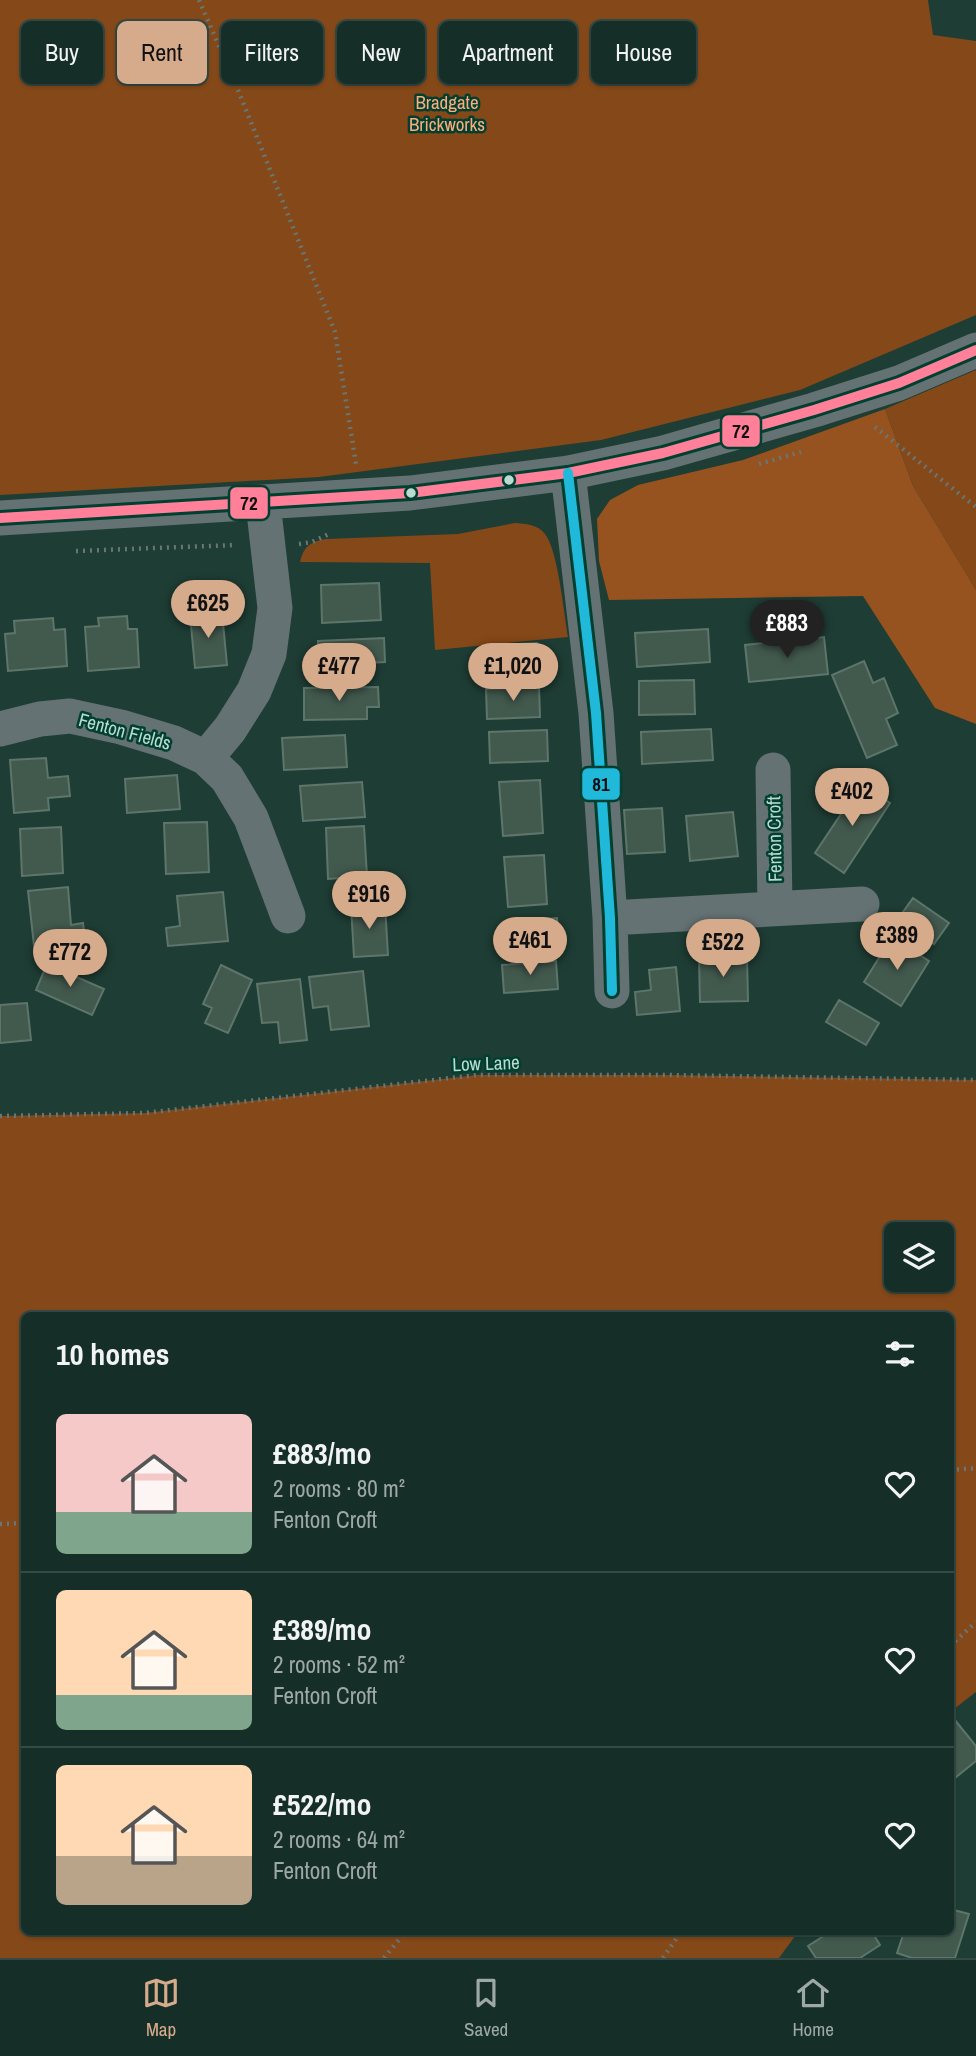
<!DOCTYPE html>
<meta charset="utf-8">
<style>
body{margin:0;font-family:"Archivo Narrow",sans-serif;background:#233a34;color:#f1f3f6;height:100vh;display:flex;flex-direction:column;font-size:26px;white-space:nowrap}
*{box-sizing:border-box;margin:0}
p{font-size:23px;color:#9ea8a8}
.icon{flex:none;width:38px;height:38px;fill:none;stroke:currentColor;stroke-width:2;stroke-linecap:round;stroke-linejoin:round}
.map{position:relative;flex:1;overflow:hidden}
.sheet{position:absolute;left:21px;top:1312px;width:933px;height:623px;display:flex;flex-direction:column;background:#162e28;border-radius:10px;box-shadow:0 2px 5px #0004,0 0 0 2px #354a45}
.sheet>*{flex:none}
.top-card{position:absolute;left:21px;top:21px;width:934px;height:63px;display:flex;gap:14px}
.buttons{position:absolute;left:884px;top:1222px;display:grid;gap:14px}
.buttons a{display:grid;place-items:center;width:70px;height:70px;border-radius:10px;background:#162e28;box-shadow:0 2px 5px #0004,0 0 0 2px #354a45;font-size:35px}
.price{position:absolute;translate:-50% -60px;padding:0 16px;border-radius:24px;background:#d6ab8b;color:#111;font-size:23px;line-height:46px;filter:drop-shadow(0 2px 4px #0008)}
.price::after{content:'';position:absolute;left:50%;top:42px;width:21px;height:16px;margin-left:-10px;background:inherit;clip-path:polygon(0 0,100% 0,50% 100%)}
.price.active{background:#222;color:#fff}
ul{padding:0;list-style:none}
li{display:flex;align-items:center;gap:21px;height:175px;padding:0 35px}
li+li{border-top:2px solid #354a45}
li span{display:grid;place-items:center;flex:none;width:196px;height:140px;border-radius:10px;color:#555}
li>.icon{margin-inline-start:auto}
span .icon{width:84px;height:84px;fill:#fffc;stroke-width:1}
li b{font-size:30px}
h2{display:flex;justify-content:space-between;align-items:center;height:84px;padding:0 35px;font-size:30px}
.chip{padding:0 24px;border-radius:10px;background:#162e28;box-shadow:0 2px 5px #0004,0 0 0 2px #354a45;font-size:24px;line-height:63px}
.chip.active{background:#d6ab8b;color:#111}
.dock{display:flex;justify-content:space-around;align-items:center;height:98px;border-top:2px solid #354a45;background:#162e28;font-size:19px;color:#9ea8a8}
.dock a{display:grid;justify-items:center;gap:4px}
.dock .active{color:#d6ab8b}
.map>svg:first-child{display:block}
.green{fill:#854818;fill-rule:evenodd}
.forest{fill:#97531f}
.building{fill:#42594e;stroke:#5d756a;stroke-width:2}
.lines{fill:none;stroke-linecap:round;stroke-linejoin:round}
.path{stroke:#687776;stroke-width:4.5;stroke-dasharray:2 5;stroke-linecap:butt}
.minor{stroke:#647273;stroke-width:35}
.bus-1-casing{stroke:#013f30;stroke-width:16}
.bus-2-casing{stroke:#013f30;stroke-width:16}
.bus-1{stroke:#ff8098;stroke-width:10}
.bus-2{stroke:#20b9da;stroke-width:10}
.bus-dot{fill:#badcd0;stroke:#013f30;stroke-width:2.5}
.labels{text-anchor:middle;stroke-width:5;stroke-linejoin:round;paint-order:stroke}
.park-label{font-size:19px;fill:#fdad7d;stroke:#013f30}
.street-label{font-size:19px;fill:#badcd0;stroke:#013f30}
.line-badge{stroke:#013f30;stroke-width:2.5}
.pale-badge-label{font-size:19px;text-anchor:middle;font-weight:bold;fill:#111}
</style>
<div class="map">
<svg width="976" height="1958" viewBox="0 0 976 1958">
<rect width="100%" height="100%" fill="#1e3d35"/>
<path class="green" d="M0,0H928L933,35L976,41V315L800,390L601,440L319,477L0,495Z
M976,370V590L913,486L885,409Z
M515,523C525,524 538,524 545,534C558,550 564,614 568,637L435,650L430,563L300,562C304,546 310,542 326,539L458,534Z
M477,1075H666L976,1080V1692L950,1712V1316H24V1932H798L779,1958H0V1116L145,1113ZM896,1234H942V1279H896Z"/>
<path class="forest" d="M885,409L913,486L976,590V724L935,708L863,596L609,600L599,561L597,519L610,500L638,485L743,460Z"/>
<path class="building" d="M379,583L381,620L322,623L321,585Z
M222,612L227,665L195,668L190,615Z
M127,616L128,629H137L139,667L88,671L85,627L99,626L98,618Z
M53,618L54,630L65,629L67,666L8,671L5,634L15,633L14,621Z
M708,629L710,662L637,667L635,633Z
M824,637L828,674L749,682L745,645Z
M384,638L385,662L366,663V673L319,674L318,641Z
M537,643L540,674L485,677L482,646Z
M864,661L873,683L884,678L898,713L886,719L897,745L867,758L832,675Z
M694,680L695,714L639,715V681Z
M378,687L379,707H367V719L304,720V688Z
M539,687L540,717L487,719L486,689Z
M711,729L713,760L642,764L641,732Z
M547,730L548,761L490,763L489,732Z
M345,735L347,767L284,770L282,738Z
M46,758L48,778L68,776L70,796L48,798L49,810L14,813L10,760Z
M177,775L180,809L127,813L125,779Z
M540,780L543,833L503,836L499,782Z
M362,782L365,817L303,821L300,786Z
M861,784L890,803L844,873L815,853Z
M662,808L665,852L627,854L624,810Z
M733,812L738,856L690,861L686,816Z
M207,822L209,872L166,874L164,823Z
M364,826L367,876L328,879L326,828Z
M61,827L63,873L22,876L20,829Z
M544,855L547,904L508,907L504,857Z
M68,887L71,925L83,923L86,950L35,955L28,891Z
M223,892L228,941L168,946L166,928L180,926L177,896Z
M913,898L949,923L934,944L898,919Z
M385,905L388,955L354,957L351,906Z
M557,918L559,946L513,949L511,922Z
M892,937L929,961L901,1006L864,982Z
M747,956L748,1001L700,1002L699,957Z
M556,961L558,989L504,993L502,965Z
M47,964L104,989L92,1015L36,990Z
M221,965L252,980L228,1033L205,1023L212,1008L203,1004Z
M676,967L680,1011L637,1015L635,992L651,990L649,970Z
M363,971L369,1026L331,1030L328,1006L313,1008L309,977Z
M300,979L307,1040L280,1043L278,1022L262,1023L257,984Z
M839,1000L879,1023L866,1045L826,1022Z
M27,1003L31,1040L0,1043V1005Z
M950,1714L976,1746V1761L950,1782Z
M950,1909L969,1914L955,1958H912L897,1953L904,1932H950Z
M830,1932H872L880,1945L860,1958H816L808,1946Z"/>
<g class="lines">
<path class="path" d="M199,0L238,90L335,332L356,464
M875,427L976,507
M759,464L801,452
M299,544L312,542L331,533
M76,551L235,545
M0,1116L145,1113L477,1075H666L976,1080
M950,1470L976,1468
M0,1524L24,1523
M950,1646L976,1622
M384,1958L405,1932
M663,1958L681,1932"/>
<path class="minor" d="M568,473L596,713L610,918L612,991
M0,518L410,493L568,473L663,453L814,410L899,383L976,350
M0,729L40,719L70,716L121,727L174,743L206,758L227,778L251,818L288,916
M206,758L230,729L254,691L269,654L275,608L263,503
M773,770L775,908
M610,918L862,904"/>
<g class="bus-1-casing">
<path id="bus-1" d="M0,518L410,493L568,473L663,453L814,410L899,383L976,350"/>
</g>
<g class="bus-2-casing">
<path id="bus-2" d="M568,473L596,713L610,918L612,991"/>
</g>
<use href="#bus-1" class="bus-1"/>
<use href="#bus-2" class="bus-2"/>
</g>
<g class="bus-dot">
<circle cx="509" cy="480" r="6"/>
<circle cx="411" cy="493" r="6"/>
</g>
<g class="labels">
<g class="park-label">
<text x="447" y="109">Bradgate<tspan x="447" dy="22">Brickworks</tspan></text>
</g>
<g class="street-label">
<text transform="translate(125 731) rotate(15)" y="7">Fenton Fields</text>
<text transform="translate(774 839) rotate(-91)" y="7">Fenton Croft</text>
<text transform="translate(486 1063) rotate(-2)" y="7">Low Lane</text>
</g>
</g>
<g class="line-badge">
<rect x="721" y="414" width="40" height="34" rx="7" fill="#ff8098"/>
<rect x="229" y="486" width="40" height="34" rx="7" fill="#ff8098"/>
<rect x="581" y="767" width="40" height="34" rx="7" fill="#20b9da"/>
</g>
<g class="pale-badge-label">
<text x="741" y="438">72</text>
<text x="249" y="510">72</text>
<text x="601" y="791">81</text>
</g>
</svg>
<div class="buttons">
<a><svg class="icon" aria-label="layers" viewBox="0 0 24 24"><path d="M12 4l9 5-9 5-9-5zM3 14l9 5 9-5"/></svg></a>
</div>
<b class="price" style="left:208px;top:640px">£625</b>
<b class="price active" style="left:787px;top:660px">£883</b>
<b class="price" style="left:339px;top:703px">£477</b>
<b class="price" style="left:513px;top:703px">£1,020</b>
<b class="price" style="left:852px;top:828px">£402</b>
<b class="price" style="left:369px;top:931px">£916</b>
<b class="price" style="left:897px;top:972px">£389</b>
<b class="price" style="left:530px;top:977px">£461</b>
<b class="price" style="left:723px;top:979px">£522</b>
<b class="price" style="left:70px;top:989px">£772</b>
<div class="top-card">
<a class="chip">Buy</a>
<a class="chip active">Rent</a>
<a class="chip">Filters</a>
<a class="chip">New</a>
<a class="chip">Apartment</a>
<a class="chip">House</a>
</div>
<section class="sheet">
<h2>10 homes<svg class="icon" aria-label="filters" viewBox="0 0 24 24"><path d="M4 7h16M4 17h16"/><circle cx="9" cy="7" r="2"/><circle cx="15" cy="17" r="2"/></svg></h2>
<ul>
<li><span style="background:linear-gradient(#f6c9c9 70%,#7fa58c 0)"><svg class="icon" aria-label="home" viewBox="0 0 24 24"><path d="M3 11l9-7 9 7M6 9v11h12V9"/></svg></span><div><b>£883/mo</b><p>2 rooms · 80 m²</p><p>Fenton Croft</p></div><svg class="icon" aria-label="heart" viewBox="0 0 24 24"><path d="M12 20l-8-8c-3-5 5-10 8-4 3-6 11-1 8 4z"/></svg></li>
<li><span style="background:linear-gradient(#ffd9b3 75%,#7fa58c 0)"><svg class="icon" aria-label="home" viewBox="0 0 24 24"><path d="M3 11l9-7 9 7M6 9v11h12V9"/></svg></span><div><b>£389/mo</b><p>2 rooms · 52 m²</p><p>Fenton Croft</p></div><svg class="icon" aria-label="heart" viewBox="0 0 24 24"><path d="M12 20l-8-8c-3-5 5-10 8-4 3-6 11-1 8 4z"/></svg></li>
<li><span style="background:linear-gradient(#ffd9b3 65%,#b9a48a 0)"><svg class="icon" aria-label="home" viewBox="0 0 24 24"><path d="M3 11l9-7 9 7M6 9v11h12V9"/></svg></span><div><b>£522/mo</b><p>2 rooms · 64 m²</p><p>Fenton Croft</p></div><svg class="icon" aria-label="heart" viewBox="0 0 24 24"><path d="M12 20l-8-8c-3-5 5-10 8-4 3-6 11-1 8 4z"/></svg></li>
</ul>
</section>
</div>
<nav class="dock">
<a class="active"><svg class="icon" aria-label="map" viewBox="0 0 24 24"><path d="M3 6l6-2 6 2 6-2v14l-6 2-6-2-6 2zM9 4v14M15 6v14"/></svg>Map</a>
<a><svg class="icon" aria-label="saved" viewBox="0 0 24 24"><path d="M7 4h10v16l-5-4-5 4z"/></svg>Saved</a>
<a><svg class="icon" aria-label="home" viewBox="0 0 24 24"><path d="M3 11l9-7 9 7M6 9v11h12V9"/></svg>Home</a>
</nav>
